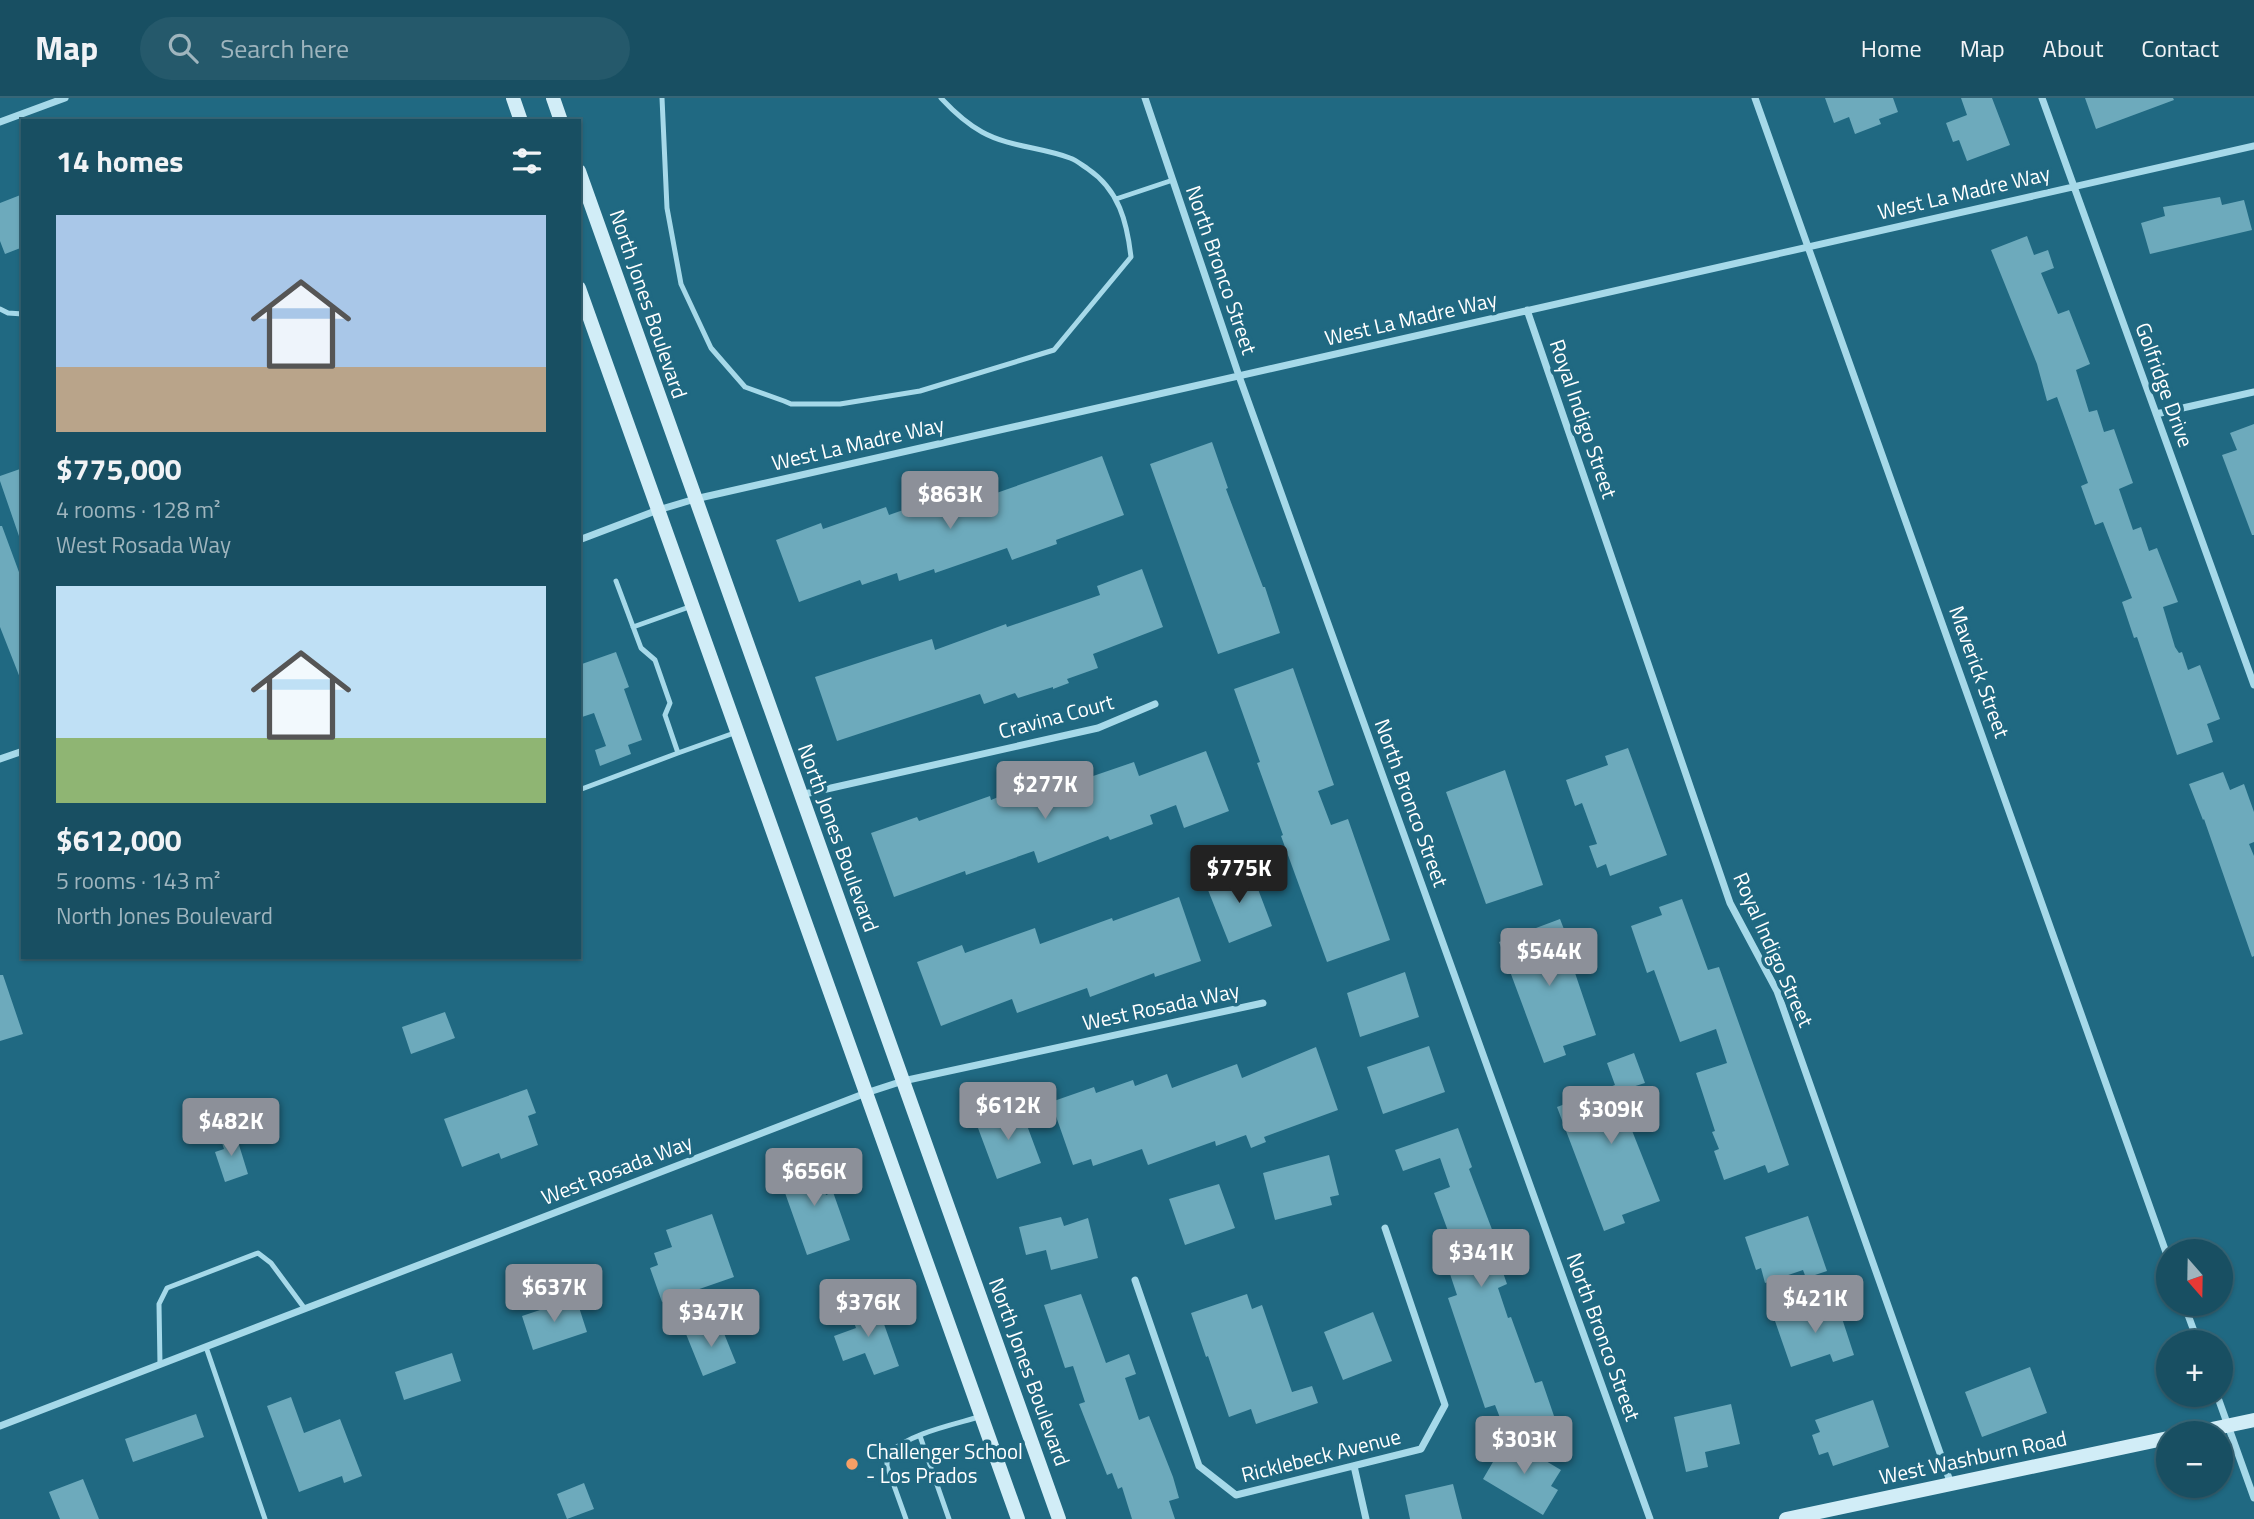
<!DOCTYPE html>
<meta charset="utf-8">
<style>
body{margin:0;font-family:"Titillium Web",sans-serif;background:#25596b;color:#f1f3f6;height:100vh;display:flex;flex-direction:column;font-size:26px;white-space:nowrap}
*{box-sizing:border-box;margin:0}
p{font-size:23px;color:#9fb5be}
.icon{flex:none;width:38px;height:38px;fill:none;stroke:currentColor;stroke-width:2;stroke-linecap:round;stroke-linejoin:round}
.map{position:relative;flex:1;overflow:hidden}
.panel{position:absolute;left:21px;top:21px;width:560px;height:840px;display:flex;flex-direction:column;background:#184f62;border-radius:0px;box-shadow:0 2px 5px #0004,0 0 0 2px #366677}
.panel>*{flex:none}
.needle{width:46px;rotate:160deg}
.tools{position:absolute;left:2156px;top:1141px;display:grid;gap:14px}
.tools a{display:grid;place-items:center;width:77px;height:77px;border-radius:50%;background:#184f62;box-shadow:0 2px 5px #0004,0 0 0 2px #366677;font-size:35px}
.price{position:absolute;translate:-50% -60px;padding:0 16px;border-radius:7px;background:#8c9099;color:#fff;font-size:23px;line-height:46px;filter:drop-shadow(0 2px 4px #0008)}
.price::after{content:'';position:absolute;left:50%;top:42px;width:21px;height:16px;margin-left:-10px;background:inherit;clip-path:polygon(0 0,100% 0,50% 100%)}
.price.on{background:#222;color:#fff}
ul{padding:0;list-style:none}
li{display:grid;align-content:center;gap:14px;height:371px;padding:0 35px}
li span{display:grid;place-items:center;height:217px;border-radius:0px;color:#555}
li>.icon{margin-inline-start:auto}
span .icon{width:126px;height:126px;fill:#fffc;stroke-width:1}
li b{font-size:30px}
h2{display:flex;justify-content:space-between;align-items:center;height:84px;padding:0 35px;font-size:30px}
header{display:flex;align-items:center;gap:42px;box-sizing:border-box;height:98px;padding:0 35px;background:#184f62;border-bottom:2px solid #366677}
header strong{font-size:33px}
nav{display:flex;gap:38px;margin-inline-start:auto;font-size:24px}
.search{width:490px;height:63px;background:#25596b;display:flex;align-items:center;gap:18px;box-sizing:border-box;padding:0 24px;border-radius:38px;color:#9fb5be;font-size:26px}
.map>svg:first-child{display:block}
.building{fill:#6daabc}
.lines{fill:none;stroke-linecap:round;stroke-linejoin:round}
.lane{stroke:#a6d9e9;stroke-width:5}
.street{stroke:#a6d9e9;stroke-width:7}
.secondary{stroke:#d1edf7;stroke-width:14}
.poi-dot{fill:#f69f66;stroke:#206982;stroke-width:2.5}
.labels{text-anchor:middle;stroke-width:7;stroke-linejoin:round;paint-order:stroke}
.street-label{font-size:21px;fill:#fff;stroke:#206982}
.poi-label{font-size:21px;fill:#fff;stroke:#206982;text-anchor:start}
</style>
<header>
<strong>Map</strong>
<div class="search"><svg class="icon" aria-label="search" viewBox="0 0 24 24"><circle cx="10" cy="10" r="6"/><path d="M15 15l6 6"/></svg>Search here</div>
<nav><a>Home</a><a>Map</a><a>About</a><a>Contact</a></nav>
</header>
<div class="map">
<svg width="2254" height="1421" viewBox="0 0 2254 1421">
<rect width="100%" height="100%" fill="#206982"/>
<path class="building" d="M1825,0H1893L1898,14L1879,21L1881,26L1855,36L1849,19L1834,25Z
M1961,0H1992L2010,47L1967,63L1959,42L1953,44L1946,25L1967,17Z
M2085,0H2173L2174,2L2096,31Z
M23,96V149L5,156L0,143V105Z
M2220,99L2222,107L2244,102L2252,132L2150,156L2141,125L2165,118L2163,109Z
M2027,138L2034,157L2048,152L2054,170L2041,175L2058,216L2069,212L2090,266L2076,272L2089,314L2097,312L2104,334L2114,331L2133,385L2119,391L2133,432L2141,429L2149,453L2157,450L2178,504L2163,509L2175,549L2179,555L2182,554L2188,572L2200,567L2220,621L2207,626L2213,644L2177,657L2137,539L2134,540L2122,504L2132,500L2103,424L2095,427L2081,388L2088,385L2057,299L2047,303L2037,266L1991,152Z
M2254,326V437H2252L2222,357L2237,352L2230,335Z
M1212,344L1228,390L1226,391L1263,489H1265L1280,535L1218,556L1150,366Z
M1102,358L1124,417L1056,442L1057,446L1012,462L1007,450L935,475L934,471L899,483L897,475L862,487L860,482L799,504L776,442L821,425L823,431L886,409L889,417L957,393L962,407Z
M20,371L23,381V441H20L0,383V378Z
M0,428H2L23,485L22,585L0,529Z
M1142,471L1163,529L1093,556L1098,570L1067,581L1069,585L1053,591V589L1018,600L1015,595L984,606L980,596L837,643L815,579L932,541L935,552L1006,526L1007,529L1100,497L1097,488Z
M616,554L629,589L624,591L642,642L628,647L631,656L600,668L595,652L606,648L594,615L579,620V567Z
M1293,570L1334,687L1318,693L1331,727L1348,721L1390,842L1327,864L1281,738L1283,737L1257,665L1260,664L1234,591Z
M1628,650L1667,757L1610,778L1606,766L1597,770L1589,748L1597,746L1582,705L1575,708L1566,682L1608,667L1605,658Z
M1206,653L1229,713L1184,730L1176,707L1150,717L1153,726L1110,742L1108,738L1038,765L1034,753L966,777L965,773L894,799L871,735L917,719L919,723L990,698L991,702L1028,687L1031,695L1060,685L1061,689L1134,664L1139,678Z
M1505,672L1543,787L1486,806L1446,694Z
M2223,674L2230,692L2244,686L2254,714V744L2249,746L2254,758V858L2252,859L2204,721L2203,722L2189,686Z
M1250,770L1272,828L1229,845L1206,787Z
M1179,799L1201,863L1155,879L1154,875L1090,899L1087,890L1017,915L1012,901L941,928L917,864L962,847L965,855L1035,830L1040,846L1112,820L1113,823Z
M1682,801L1708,872L1719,869L1789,1067L1768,1075L1765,1067L1724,1082L1714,1053L1719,1051L1712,1034L1715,1033L1696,975L1727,965L1716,931L1680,944L1654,872L1647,875L1631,828L1662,817L1659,809Z
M1560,821L1578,867L1573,869L1596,937L1563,948L1566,957L1544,965L1499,844Z
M1405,874L1419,919L1360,939L1347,895Z
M0,877H3L23,936L0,943Z
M445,914L455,940L411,956L402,929Z
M1429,948L1445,994L1383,1016L1367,969Z
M1316,949L1338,1012L1264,1039L1266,1044L1251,1050L1246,1037L1216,1048L1215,1043L1148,1067L1142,1051L1093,1068L1091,1061L1073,1067L1051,1004L1094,989L1096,995L1133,982L1135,988L1167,976L1172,990L1237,966L1242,980Z
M1634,955L1645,985L1626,991L1636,1017L1627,1020L1660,1103L1622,1117L1625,1125L1604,1133L1557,1009L1615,987L1607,965Z
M527,991L536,1015L528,1018L538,1047L501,1061L499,1055L462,1069L444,1021Z
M1019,1006L1041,1065L997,1081L975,1022Z
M1458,1030L1472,1069L1469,1071L1496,1142L1492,1143L1507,1186L1498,1190L1508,1220L1511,1219L1535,1285L1542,1283L1554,1318L1506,1335L1495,1307L1485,1310L1448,1200L1457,1197L1447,1167L1459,1163L1434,1095L1450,1089L1440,1060L1403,1073L1395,1052Z
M235,1034L248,1076L225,1084L215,1054L224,1051L220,1039Z
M811,1053L826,1097L833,1094L850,1142L807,1157L784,1092L798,1087L789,1061Z
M1329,1057L1339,1097L1330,1099L1332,1107L1275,1122L1263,1075Z
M1219,1086L1235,1130L1185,1147L1169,1101Z
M712,1116L734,1179L662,1204L650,1170L658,1167L654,1155L672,1149L666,1132Z
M1808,1118L1827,1173L1806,1180L1803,1172L1765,1185L1761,1170L1756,1172L1745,1139Z
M1061,1119L1064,1128L1088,1120L1098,1160L1051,1172L1046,1152L1026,1157L1019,1129Z
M1081,1196L1106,1265L1129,1256L1136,1276L1125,1280L1139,1322L1149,1318L1173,1379L1179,1400L1169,1403L1175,1421H1132L1122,1389L1118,1391L1112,1375L1107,1377L1079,1306L1085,1304L1073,1268L1065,1270L1044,1207Z
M1247,1196L1252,1211L1262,1207L1292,1294L1312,1288L1318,1305L1256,1326L1251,1311L1229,1319L1208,1258L1206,1259L1191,1215Z
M576,1200L587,1234L533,1252L522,1218Z
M875,1201L899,1268L874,1277L865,1255L843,1263L834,1238L856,1230L849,1210Z
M1836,1202L1854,1257L1833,1264L1830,1256L1791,1269L1775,1223Z
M1373,1214L1392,1263L1343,1282L1324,1234Z
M719,1223L736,1265L703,1278L686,1236Z
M452,1255L461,1283L404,1302L395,1274Z
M2030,1269L2047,1315L1982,1339L1965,1294Z
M291,1299L304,1335L340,1321L362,1378L344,1385L342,1378L299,1394L267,1308Z
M1873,1302L1889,1349L1833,1368L1828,1354L1819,1357L1812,1337L1820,1334L1815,1322Z
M1731,1306L1740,1346L1705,1354L1708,1369L1686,1374L1674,1319Z
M196,1316L204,1339L133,1364L125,1341Z
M1507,1340L1561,1372L1551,1388L1558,1392L1543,1417L1483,1381Z
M83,1381L99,1421H60L49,1394Z
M584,1385L594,1411L567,1421L557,1396Z
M1453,1386L1462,1421H1410L1405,1397Z"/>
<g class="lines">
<path class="lane" d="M662,0L667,110L681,186L711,250L745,289L784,303L791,306H840L920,293L1054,252L1131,159C1127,124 1119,92 1088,71C1082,67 1076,62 1070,60C1041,49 1009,49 982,34C966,25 953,13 941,0
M1116,101L1173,82
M0,211L8,215L23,216
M616,483L641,550L655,562L670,605L665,617L678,655L737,634
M633,529L692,508
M579,692L678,655
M206,1249L265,1421
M160,1267L159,1206L167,1190L258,1155L271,1165L305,1211
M920,1338L949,1421
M906,1421L887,1368V1356C912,1335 948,1328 979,1319"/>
<path class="street" d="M1145,0L1239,278L1650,1421
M1755,0L2168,1160
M2042,0L2254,587
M0,24L65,0
M1527,212L1730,805L1777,893L1951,1386
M2156,316L2254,294
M579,442L658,412L695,401L2254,48
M0,661L23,653
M800,697L1098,630L1155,606
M1135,1182L1199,1368L1236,1397L1421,1351L1445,1307L1385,1130
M2184,1206L2198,1244
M2217,1297L2254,1400
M0,1328L866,995L903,983L1263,905
M1354,1368L1366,1421"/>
<path class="secondary" d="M513,0L521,23
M553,0L561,23
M579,73L1059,1421
M579,190L1018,1421
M2193,1335L2254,1322
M1786,1421L2168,1340"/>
</g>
<circle class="poi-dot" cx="852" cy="1366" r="7"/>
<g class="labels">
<g class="street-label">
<text transform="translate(1964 95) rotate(-13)" y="7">West La Madre Way</text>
<text transform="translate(1221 172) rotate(71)" y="7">North Bronco Street</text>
<text transform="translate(648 206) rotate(71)" y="7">North Jones Boulevard</text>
<text transform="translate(1411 221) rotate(-13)" y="7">West La Madre Way</text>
<text transform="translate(2164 287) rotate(70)" y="7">Golfridge Drive</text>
<text transform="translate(1583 321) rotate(71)" y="7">Royal Indigo Street</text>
<text transform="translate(858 346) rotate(-13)" y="7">West La Madre Way</text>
<text transform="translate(1979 574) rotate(70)" y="7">Maverick Street</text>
<text transform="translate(1056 619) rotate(-15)" y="7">Cravina Court</text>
<text transform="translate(1411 705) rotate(70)" y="7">North Bronco Street</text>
<text transform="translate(838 740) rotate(70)" y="7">North Jones Boulevard</text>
<text transform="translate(1773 852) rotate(66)" y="7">Royal Indigo Street</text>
<text transform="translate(1161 909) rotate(-12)" y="7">West Rosada Way</text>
<text transform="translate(617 1072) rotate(-21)" y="7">West Rosada Way</text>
<text transform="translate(1603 1239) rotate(70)" y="7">North Bronco Street</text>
<text transform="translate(1029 1274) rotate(70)" y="7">North Jones Boulevard</text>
<text transform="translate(1321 1358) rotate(-14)" y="7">Ricklebeck Avenue</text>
<text transform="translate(1973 1360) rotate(-12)" y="7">West Washburn Road</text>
</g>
<g class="poi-label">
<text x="866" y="1361">Challenger School<tspan x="866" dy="24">- Los Prados</tspan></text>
</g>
</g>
</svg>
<div class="tools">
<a><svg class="needle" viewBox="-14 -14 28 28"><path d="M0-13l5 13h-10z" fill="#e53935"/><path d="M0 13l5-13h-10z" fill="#9fb5be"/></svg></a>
<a>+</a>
<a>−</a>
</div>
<b class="price" style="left:950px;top:433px">$863K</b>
<b class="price" style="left:1045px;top:723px">$277K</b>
<b class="price on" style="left:1239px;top:807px">$775K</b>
<b class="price" style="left:1549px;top:890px">$544K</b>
<b class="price" style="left:1008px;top:1044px">$612K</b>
<b class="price" style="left:1611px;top:1048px">$309K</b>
<b class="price" style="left:231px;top:1060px">$482K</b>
<b class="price" style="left:814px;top:1110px">$656K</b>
<b class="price" style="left:1481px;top:1191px">$341K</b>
<b class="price" style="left:554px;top:1226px">$637K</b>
<b class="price" style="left:1815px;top:1237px">$421K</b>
<b class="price" style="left:868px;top:1241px">$376K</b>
<b class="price" style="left:711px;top:1251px">$347K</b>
<b class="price" style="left:1524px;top:1378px">$303K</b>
<section class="panel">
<h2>14 homes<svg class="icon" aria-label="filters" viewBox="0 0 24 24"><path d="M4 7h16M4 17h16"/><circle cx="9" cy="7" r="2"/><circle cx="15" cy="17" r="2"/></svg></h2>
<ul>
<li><span style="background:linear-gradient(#a9c7e8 70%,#b9a48a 0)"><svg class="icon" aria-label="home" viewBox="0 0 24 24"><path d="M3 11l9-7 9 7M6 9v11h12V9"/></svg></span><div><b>$775,000</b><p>4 rooms · 128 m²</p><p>West Rosada Way</p></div></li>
<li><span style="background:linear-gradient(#bfe0f5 70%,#8fb573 0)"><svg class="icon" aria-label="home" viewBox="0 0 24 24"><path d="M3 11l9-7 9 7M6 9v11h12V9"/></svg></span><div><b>$612,000</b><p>5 rooms · 143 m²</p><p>North Jones Boulevard</p></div></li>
</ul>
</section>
</div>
